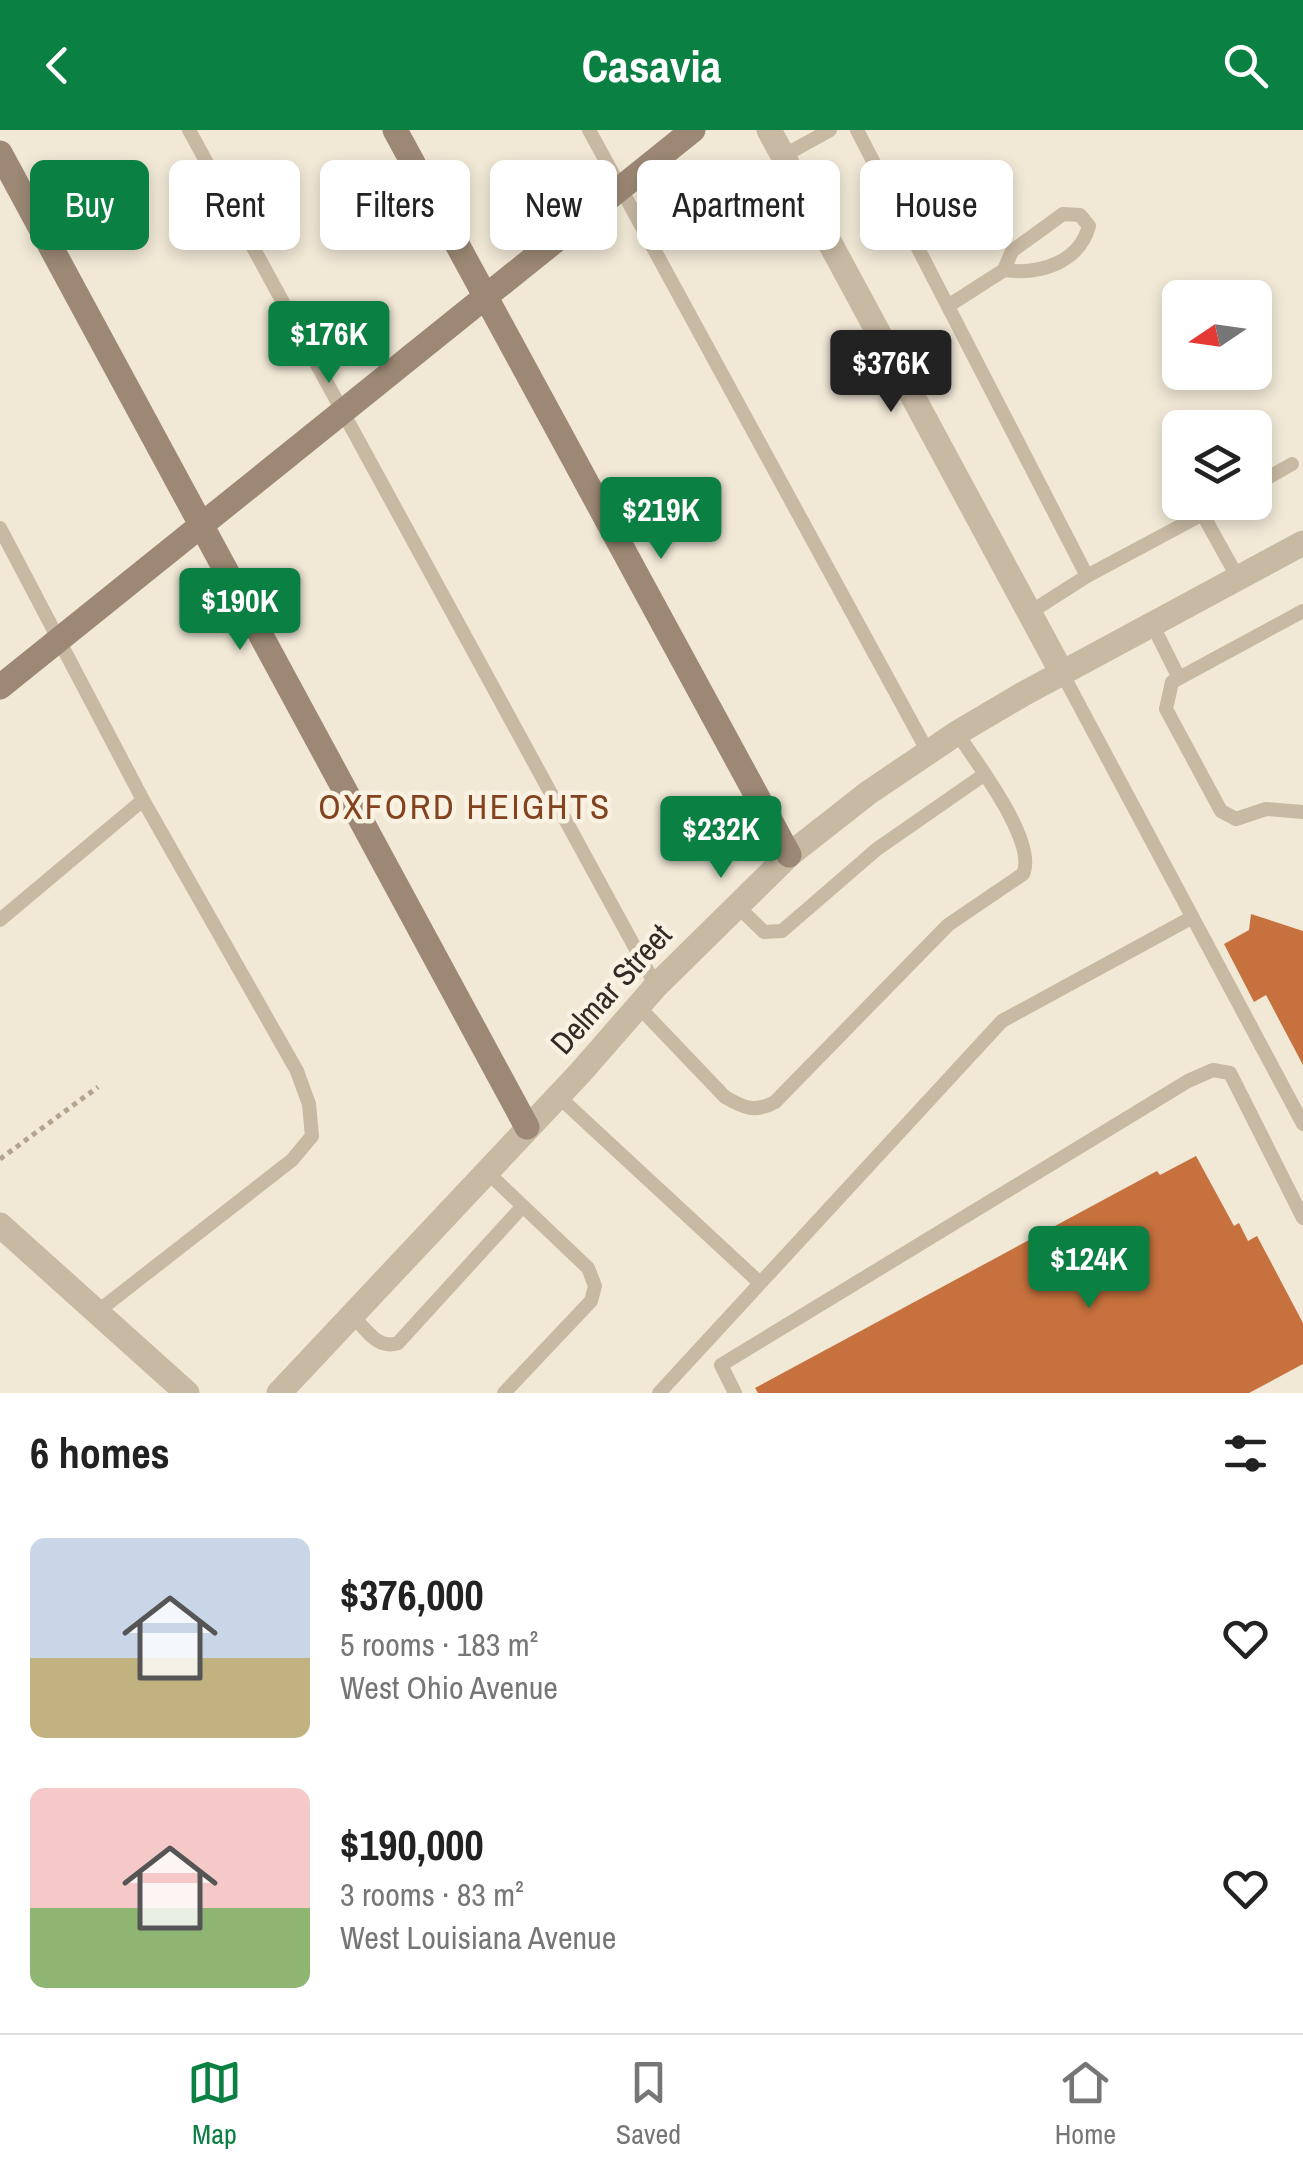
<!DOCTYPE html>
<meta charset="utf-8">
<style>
body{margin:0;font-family:"Archivo Narrow",sans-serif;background:#f2f2f2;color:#222;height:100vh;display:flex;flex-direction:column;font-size:38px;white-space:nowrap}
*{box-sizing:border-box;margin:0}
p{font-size:32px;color:#767676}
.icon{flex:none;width:55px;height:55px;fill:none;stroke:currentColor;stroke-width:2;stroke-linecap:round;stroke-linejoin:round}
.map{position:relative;height:1263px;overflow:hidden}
.panel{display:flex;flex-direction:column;background:#fff;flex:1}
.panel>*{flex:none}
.guide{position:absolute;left:30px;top:30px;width:1245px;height:90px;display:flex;gap:20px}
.needle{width:65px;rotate:257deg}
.tools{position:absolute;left:1162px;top:150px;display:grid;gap:20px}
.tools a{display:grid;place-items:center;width:110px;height:110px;border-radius:15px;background:#fff;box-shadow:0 5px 15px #0003;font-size:50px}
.price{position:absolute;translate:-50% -85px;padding:0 22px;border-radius:10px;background:#0b8043;color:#fff;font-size:32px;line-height:65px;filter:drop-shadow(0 2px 5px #0008)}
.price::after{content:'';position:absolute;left:50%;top:60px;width:30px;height:22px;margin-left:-15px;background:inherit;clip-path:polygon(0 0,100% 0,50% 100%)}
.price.selected{background:#222;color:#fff}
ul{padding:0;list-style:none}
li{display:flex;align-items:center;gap:30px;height:250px;padding:0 30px}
li span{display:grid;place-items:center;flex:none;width:280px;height:200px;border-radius:15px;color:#555}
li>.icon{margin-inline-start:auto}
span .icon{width:120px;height:120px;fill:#fffc;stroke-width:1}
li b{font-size:42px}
h2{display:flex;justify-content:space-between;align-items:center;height:120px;padding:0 30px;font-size:42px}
.tag{padding:0 35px;border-radius:15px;background:#fff;box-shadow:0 5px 15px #0003;font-size:35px;line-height:90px}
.tag.selected{background:#0b8043;color:#fff}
header{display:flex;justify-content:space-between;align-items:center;height:130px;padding:0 30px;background:#0b8043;color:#fff;font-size:45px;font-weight:700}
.menu{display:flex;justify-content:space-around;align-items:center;height:140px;border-top:2px solid #e0e0e0;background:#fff;font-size:28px;color:#767676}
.menu a{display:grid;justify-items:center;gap:5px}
.menu .selected{color:#0b8043}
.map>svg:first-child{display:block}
.building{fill:#c7713e}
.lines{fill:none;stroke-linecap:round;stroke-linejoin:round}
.path{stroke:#b4a38d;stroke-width:5;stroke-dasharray:5 5;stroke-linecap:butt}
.lane{stroke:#c8b9a3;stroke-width:14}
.street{stroke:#c8b9a3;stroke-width:25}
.secondary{stroke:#9c8874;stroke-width:25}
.labels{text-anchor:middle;stroke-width:9;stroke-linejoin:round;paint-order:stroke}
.street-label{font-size:32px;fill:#332b25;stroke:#f9f1e2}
.neighbourhood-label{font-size:35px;letter-spacing:2.5px;fill:#82431e;stroke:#f9f1e2}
</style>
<header><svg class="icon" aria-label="back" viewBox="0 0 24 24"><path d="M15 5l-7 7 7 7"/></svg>Casavia<svg class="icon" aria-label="search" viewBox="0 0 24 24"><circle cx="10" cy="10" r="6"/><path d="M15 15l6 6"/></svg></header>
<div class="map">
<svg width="1303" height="1263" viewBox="0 0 1303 1263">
<rect width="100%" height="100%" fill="#f1e8d6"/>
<path class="building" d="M1251,784L1303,801V935L1266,865L1254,872L1224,814L1249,800Z
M1196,1026L1234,1096L1239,1093L1248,1111L1257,1106L1303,1193V1234L1249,1263H758L755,1258L1157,1041L1160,1045Z"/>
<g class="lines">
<path class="path" d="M0,1029L98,957"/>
<path class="lane" d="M189,0L656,856
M589,0L928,622
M857,0L1087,446L1029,483
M783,26L830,0
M948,176L1004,140L1012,121L1063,84L1080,85L1089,96C1079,133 1039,145 1004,140
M1255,355L1292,334
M1203,385L1238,448
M0,398L143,670L297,941L309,974L312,1006L292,1030L97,1182
M1087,446L1225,372
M1303,481L1172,552L1166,579L1221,681L1236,689L1266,679L1303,682
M1152,494L1179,548
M1062,543L1303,994
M736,775L764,802L782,801L877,719L985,644
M0,790L143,670
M638,876L725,967C744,978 755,983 775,972L948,795L1023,744C1038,712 976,632 957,603
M558,966L760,1153
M486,1041L588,1138L595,1156L591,1171L504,1263
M352,1185C366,1199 377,1220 398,1213L523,1076
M659,1263L1002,891L1191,788
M735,1263L721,1235L1188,951L1213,940L1230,943L1303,1088"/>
<path class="street" d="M769,0L1062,543
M0,1095L187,1263
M279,1263L580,943L656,856L789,725L868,663L957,603L1025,563L1303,413"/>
<path class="secondary" d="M395,0L789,725
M0,23L527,997
M0,557L693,0"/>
</g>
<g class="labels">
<g class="street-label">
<text transform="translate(611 859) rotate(-48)" y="11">Delmar Street</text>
</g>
<g class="neighbourhood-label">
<text x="465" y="689">OXFORD HEIGHTS</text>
</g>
</g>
</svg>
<div class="tools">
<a><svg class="needle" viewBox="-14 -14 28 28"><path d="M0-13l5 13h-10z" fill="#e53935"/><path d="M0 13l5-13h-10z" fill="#767676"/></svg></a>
<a><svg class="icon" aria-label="layers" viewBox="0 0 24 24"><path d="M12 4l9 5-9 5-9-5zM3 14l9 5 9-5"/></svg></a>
</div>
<b class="price" style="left:329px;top:256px">$176K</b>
<b class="price selected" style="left:891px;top:285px">$376K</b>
<b class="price" style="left:661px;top:432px">$219K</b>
<b class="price" style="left:240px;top:523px">$190K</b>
<b class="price" style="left:721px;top:751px">$232K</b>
<b class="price" style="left:1089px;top:1181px">$124K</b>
<div class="guide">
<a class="tag selected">Buy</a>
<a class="tag">Rent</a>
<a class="tag">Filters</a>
<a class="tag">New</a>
<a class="tag">Apartment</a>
<a class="tag">House</a>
</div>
</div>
<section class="panel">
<h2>6 homes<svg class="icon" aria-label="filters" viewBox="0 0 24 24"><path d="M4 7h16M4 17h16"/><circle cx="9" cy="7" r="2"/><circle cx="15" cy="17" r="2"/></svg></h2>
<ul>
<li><span style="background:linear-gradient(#c9d6e8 60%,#c2b280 0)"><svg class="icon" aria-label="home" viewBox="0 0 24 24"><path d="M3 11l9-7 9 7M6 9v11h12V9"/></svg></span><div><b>$376,000</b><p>5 rooms · 183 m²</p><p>West Ohio Avenue</p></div><svg class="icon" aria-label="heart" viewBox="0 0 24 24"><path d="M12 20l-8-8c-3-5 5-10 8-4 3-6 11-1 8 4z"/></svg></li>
<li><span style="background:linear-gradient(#f6c9c9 60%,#8fb573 0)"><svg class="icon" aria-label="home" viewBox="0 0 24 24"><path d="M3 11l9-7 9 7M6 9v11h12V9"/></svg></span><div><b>$190,000</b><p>3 rooms · 83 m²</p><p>West Louisiana Avenue</p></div><svg class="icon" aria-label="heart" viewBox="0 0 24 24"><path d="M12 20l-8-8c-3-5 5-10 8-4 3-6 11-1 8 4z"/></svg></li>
</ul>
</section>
<nav class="menu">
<a class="selected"><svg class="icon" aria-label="map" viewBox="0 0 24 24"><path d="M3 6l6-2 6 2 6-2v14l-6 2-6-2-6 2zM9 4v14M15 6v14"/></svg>Map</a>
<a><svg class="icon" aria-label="saved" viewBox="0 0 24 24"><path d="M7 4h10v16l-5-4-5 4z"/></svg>Saved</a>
<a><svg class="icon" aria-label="home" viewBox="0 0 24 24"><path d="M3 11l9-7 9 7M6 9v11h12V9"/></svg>Home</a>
</nav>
